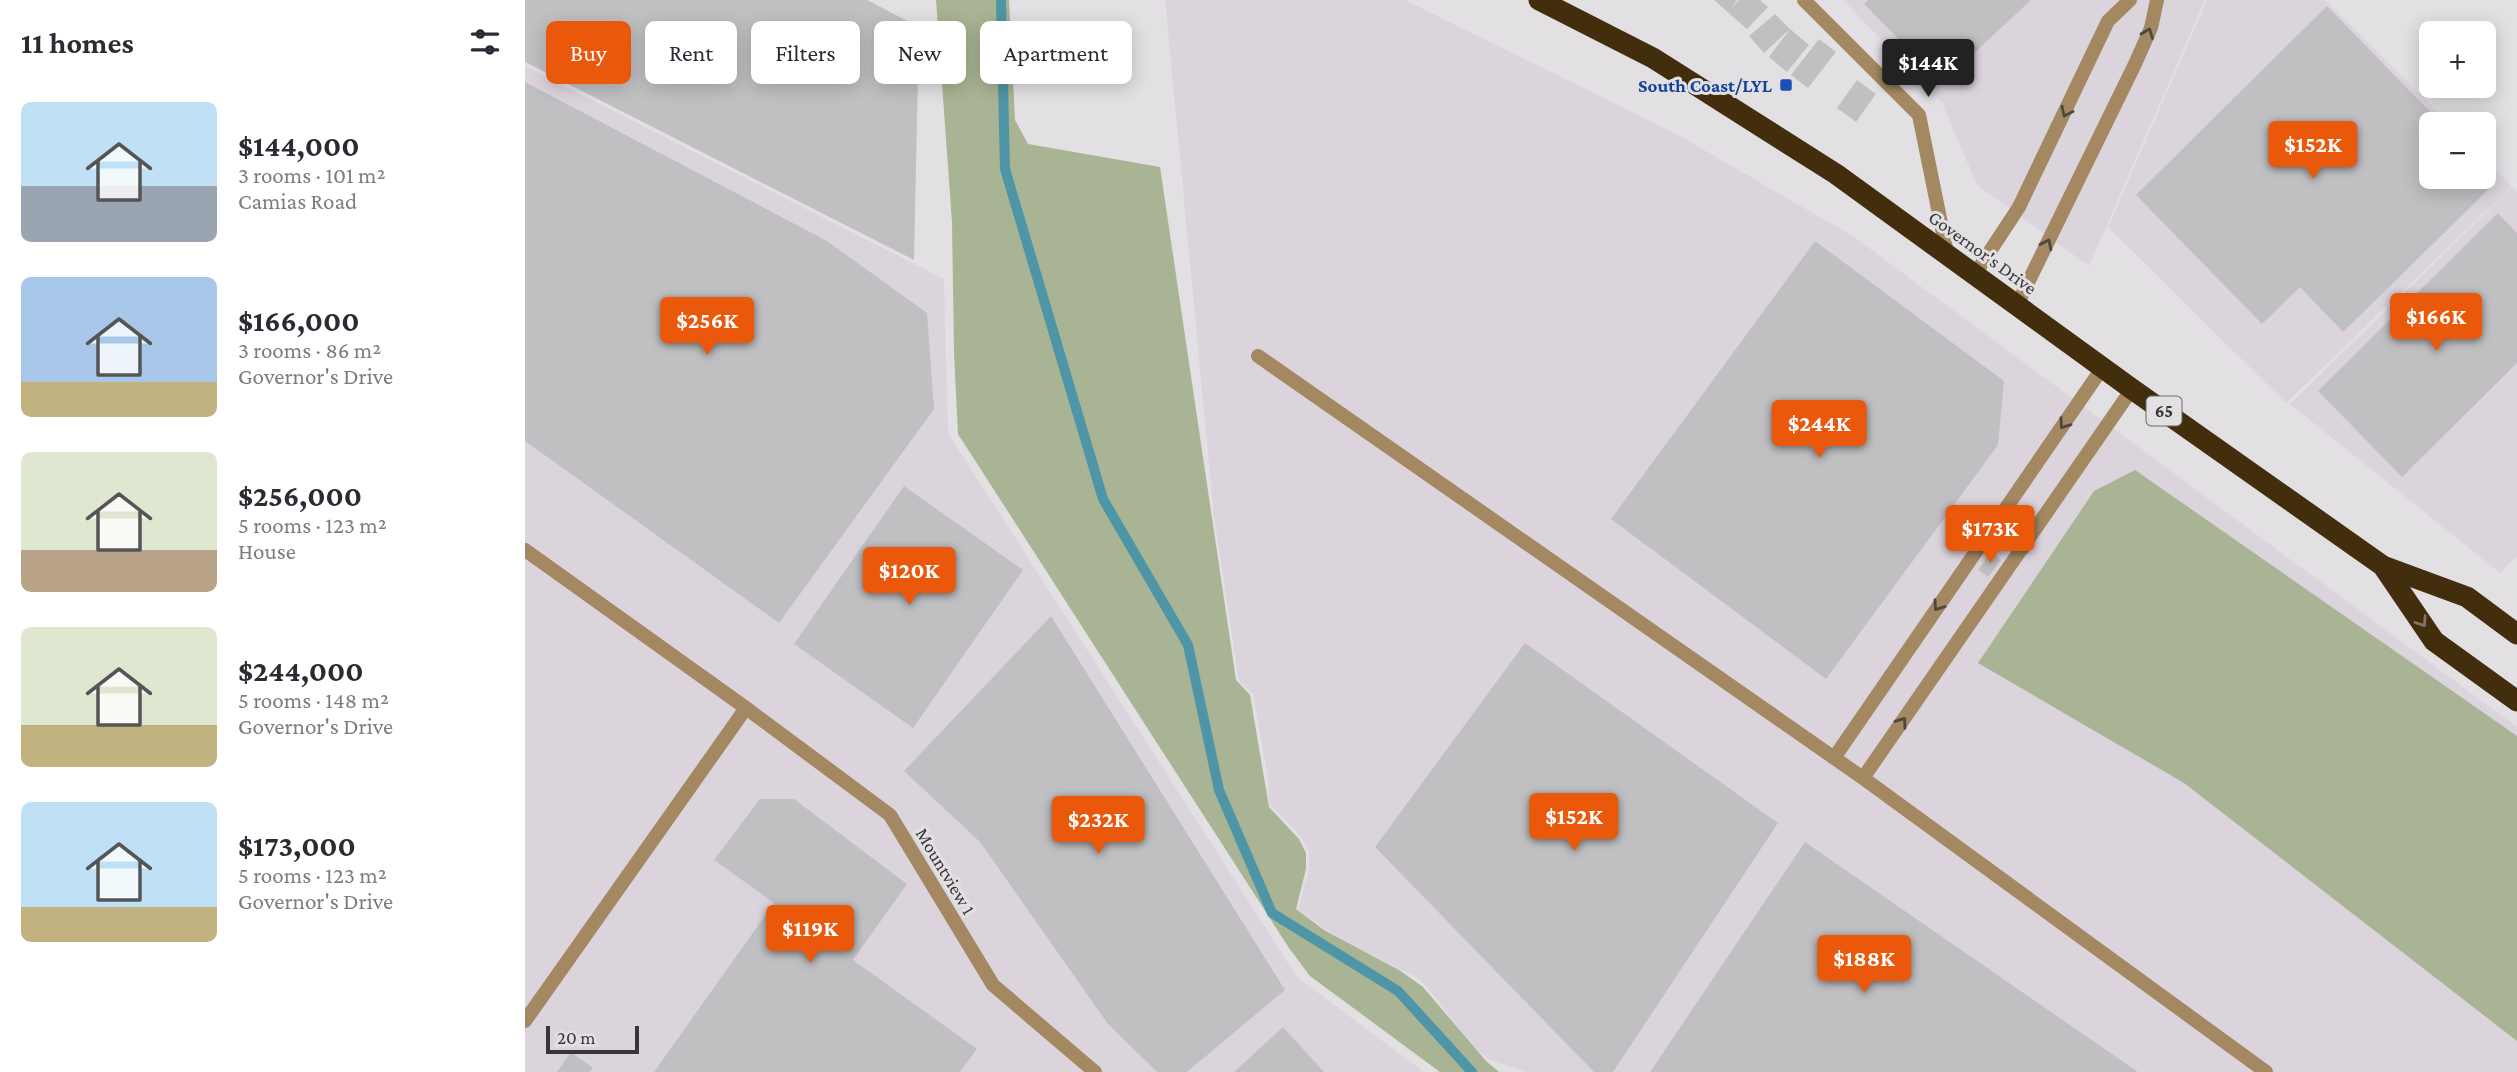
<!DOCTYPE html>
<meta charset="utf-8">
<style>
body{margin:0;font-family:"Crimson Pro",serif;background:#f7f7f7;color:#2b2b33;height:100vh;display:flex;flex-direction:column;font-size:26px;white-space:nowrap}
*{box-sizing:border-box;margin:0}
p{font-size:23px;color:#7c7c81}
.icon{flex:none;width:38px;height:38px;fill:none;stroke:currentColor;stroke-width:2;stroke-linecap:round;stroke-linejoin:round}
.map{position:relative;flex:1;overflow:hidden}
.side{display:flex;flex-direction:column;background:#fff;width:525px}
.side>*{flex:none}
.top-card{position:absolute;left:21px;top:21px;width:665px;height:63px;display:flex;gap:14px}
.tools{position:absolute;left:1894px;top:21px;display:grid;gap:14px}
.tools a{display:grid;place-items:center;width:77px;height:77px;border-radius:10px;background:#fff;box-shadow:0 4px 18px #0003;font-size:35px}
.scale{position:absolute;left:21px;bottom:18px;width:93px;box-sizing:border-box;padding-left:7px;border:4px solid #383738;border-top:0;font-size:19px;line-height:24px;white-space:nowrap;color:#383738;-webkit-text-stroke:5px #e2e0e3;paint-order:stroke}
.price{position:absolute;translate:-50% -60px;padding:0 16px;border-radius:7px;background:#ea580c;color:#fff;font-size:23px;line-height:46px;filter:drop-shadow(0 2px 4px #0008)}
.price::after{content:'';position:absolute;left:50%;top:42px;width:21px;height:16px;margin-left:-10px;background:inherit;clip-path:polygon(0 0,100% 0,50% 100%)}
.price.active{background:#222;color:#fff}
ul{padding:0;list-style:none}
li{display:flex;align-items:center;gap:21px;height:175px;padding:0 21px}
li span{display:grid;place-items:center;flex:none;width:196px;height:140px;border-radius:10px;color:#555}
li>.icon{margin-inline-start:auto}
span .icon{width:84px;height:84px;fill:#fffc;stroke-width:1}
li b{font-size:30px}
h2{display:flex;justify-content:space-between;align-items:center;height:84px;padding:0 21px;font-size:30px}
.chip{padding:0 24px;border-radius:10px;background:#fff;box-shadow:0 4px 18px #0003;font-size:24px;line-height:63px}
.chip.active{background:#ea580c;color:#fff}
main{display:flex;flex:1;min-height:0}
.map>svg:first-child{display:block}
.built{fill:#dcd4dd}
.green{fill:#a8b493}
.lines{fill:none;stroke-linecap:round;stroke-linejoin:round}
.stream{stroke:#4e96a7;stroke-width:10}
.building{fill:#c0c0c3}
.lane{stroke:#a38862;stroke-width:14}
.street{stroke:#a38862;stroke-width:14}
.highway{stroke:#422d0d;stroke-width:21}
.oneway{stroke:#4d4740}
.oneway2{stroke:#827563}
.transit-dot{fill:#1a4fb4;stroke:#e2e0e3;stroke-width:2.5}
.labels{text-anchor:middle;stroke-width:6;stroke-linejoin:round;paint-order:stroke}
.shield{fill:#e2e0e3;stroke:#6b6a6b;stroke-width:2}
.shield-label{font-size:18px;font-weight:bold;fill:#383738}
.transit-label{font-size:19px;font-weight:bold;fill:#164399;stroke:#e2e0e3;text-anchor:end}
.street-label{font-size:19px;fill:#383738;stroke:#e2e0e3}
</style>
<main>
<section class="side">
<h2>11 homes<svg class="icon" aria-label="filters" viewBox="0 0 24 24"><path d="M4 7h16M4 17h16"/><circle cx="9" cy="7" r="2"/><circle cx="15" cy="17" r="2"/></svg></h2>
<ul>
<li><span style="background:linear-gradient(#bfe0f5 60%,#9aa5b1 0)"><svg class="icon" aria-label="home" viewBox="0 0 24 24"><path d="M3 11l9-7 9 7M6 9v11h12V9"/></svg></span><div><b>$144,000</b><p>3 rooms · 101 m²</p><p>Camias Road</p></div></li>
<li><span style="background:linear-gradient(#a9c7e8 75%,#c2b280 0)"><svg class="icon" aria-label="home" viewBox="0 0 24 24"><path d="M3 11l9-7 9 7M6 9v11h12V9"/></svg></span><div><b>$166,000</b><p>3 rooms · 86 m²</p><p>Governor's Drive</p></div></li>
<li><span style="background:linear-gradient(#dfe7d0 70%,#b9a48a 0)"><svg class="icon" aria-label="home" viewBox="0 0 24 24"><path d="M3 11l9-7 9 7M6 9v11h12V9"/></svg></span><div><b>$256,000</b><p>5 rooms · 123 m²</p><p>House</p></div></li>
<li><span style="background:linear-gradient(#dfe7d0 70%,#c2b280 0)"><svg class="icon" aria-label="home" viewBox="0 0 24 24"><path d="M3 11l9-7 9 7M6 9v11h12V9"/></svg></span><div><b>$244,000</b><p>5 rooms · 148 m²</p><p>Governor's Drive</p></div></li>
<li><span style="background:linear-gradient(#bfe0f5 75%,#c2b280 0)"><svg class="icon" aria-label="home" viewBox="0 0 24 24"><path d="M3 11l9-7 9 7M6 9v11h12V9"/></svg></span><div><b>$173,000</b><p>5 rooms · 123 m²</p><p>Governor's Drive</p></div></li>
</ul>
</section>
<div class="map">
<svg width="1992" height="1072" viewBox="0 0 1992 1072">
<rect width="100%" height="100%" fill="#e2e0e3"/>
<path class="built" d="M640,0H880L1153,135L1329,237L1992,727V1072H1001L962,1059L946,1044L908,994L893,978L834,948L800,929L773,909L784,869V852L776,837L744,803L743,778L728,694L714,681L689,516Z
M1318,0H1680L1564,266L1452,185L1417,103Z
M1682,0H1800L1925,124H1906V177H1958V158L1987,186L1761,403L1583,227Z
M0,66L419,279L423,433L772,977L899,1072H0Z
M1987,187L1992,192V556L1975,573L1765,404Z"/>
<path class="green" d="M411,0H484L490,120L503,144L635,167L711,680L725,695L744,807L774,839L781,853V869L771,909L799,930L874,970L898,987L961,1061L974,1072H915L785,976L764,948L433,434L429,353L427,222Z
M1610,470L1992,736V1041L1659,783L1453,663L1569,491Z"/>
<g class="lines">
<path class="stream" d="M476,0L480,169L578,499L663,645L694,790L747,913L873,991L947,1072"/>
</g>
<path class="building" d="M0,0H342L394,27L389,260L0,62Z
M1189,0H1212L1206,9L1214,0H1235L1243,7L1222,29Z
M1343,0H1506L1417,83L1339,4Z
M1802,6L1917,124H1906V177H1958V167L1972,181L1818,332L1775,287L1737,324L1611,195Z
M1250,14L1265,29L1284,45L1262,72L1244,57L1265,29L1239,53L1224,36Z
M1294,39L1311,52L1283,88L1266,75Z
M1332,80L1351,94L1331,122L1312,108Z
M0,82L302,241L402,313L409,409L254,623L0,441Z
M1973,213L1992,233V363L1877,477L1793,391Z
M1290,241L1479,381L1473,445L1301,679L1086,519Z
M379,486L498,570L388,728L269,644Z
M1466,552L1476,560L1463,577L1453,570Z
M526,616L760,990L662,1072H632L583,1024L455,842L379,771Z
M1000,643L1253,823L1088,1072H1069L850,847Z
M235,799H269L382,884L328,960L452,1049L435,1072H129L249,903L189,860Z
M1280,842L1613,1072H1125Z
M758,1027L799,1072H709Z
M46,1052L68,1068L65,1072H32Z"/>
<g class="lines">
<path class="lane" d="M1450,274L1494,207L1583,21L1605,0
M1492,305L1610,64L1626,28L1632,0
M733,356L1338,778L1741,1072
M1468,527L1498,548
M0,550L221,708L365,815L468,985L570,1072
M1309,758L1578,367
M1338,778L1607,389
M0,1021L221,708"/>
<path class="street" d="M1279,0L1394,115L1422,253"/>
<path class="highway" d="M1014,0L1128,58L1311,174L1607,389L1858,566L1942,597L1992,634
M1858,566L1909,641L1992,701"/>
</g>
<defs><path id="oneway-chevron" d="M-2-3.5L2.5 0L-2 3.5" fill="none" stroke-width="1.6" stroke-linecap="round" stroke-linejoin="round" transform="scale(1.75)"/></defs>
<g class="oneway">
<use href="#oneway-chevron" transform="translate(1623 33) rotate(-69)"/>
<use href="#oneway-chevron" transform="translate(1541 112) rotate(116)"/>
<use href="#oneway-chevron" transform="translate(1522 244) rotate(-64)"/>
<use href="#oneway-chevron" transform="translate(1539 424) rotate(125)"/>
<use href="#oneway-chevron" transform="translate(1413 606) rotate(125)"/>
<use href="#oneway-chevron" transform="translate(1377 722) rotate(-55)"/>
</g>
<use class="oneway2" href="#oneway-chevron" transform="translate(1897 622) rotate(56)"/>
<rect class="transit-dot" x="1254" y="78" width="14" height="14" rx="3.5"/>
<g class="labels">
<rect class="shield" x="1621.5" y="396.5" width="35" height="29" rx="5"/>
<g class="shield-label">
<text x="1639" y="417">65</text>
</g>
<g class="transit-label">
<text x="1247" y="92">South Coast/LYL</text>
</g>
<g class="street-label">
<text transform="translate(1458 252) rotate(36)" y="7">Governor's Drive</text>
<text transform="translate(421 871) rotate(59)" y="7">Mountview 1</text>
</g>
</g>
</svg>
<div class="tools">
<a>+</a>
<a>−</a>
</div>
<div class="scale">20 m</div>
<b class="price active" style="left:1403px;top:99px">$144K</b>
<b class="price" style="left:1788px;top:181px">$152K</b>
<b class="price" style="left:1911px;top:353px">$166K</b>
<b class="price" style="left:182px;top:357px">$256K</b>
<b class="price" style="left:1294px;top:460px">$244K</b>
<b class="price" style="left:1465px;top:565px">$173K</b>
<b class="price" style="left:384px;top:607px">$120K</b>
<b class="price" style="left:1049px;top:853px">$152K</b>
<b class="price" style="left:573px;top:856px">$232K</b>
<b class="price" style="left:285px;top:965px">$119K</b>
<b class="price" style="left:1339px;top:995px">$188K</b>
<div class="top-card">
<a class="chip active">Buy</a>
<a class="chip">Rent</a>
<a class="chip">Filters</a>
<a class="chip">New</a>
<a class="chip">Apartment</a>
</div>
</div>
</main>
